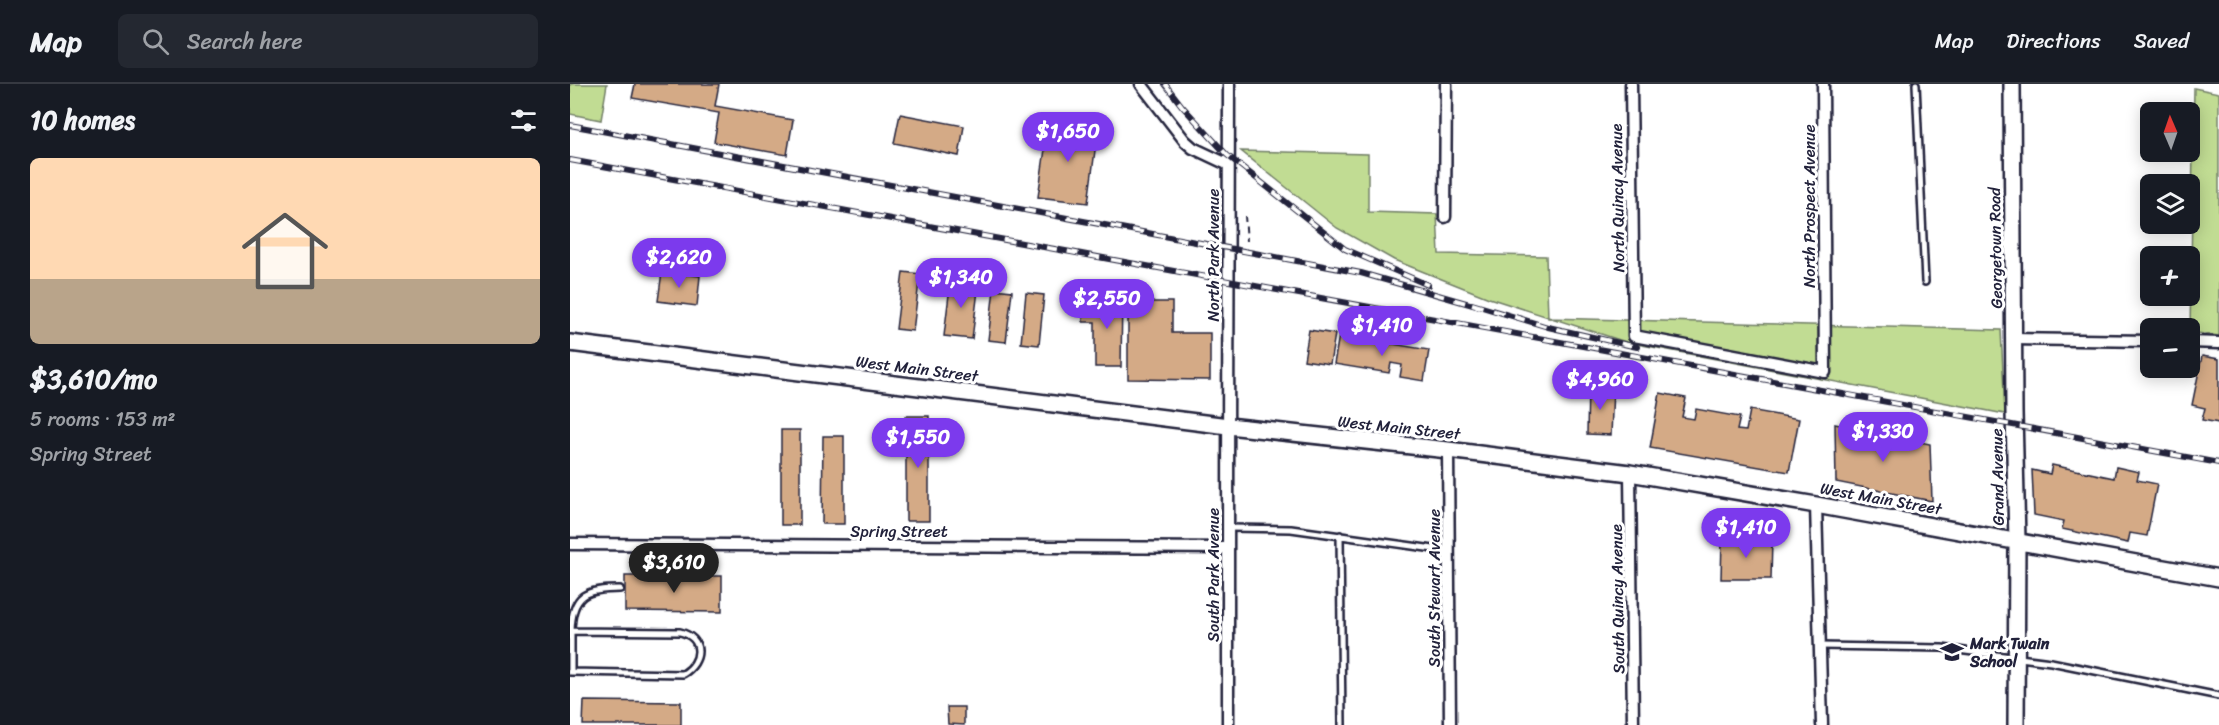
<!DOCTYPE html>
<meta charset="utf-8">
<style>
body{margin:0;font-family:Sriracha,sans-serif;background:#242831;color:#f1f3f6;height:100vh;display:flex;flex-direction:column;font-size:22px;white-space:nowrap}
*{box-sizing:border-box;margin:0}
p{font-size:20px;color:#9ea1a6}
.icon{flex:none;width:33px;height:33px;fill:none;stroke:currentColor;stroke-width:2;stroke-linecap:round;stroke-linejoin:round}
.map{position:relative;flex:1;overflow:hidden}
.drawer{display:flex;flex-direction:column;background:#171b24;width:570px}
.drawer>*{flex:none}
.needle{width:39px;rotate:358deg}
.fabs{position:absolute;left:1570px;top:18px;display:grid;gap:12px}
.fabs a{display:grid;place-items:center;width:60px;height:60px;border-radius:9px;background:#171b24;box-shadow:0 3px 15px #0003;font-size:30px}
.price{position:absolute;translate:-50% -51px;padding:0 14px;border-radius:21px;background:#7c3aed;color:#fff;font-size:20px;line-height:39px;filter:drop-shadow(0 2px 3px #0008)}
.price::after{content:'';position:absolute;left:50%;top:36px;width:18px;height:14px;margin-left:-9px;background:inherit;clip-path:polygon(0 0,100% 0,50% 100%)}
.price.selected{background:#222;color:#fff}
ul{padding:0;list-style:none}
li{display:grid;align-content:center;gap:12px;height:318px;padding:0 30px}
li+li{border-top:2px solid #363941}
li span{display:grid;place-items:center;height:186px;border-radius:9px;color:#555}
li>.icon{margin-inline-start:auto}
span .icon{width:108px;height:108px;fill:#fffc;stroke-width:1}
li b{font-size:26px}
h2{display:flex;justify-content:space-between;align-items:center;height:72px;padding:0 30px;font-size:26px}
header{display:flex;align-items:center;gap:36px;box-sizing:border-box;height:84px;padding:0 30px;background:#171b24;border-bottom:2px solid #363941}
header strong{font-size:28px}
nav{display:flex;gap:33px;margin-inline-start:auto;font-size:21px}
.search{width:420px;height:54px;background:#242831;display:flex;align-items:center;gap:15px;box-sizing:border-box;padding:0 21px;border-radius:9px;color:#9ea1a6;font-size:22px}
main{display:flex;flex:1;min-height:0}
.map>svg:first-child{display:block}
.green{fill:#c1dc93;stroke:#727f67;stroke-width:1.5}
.building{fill:#d4aa86;stroke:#22223b;stroke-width:1.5}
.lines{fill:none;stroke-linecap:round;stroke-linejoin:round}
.lane-casing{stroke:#22223b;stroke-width:10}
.street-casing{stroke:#22223b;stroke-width:15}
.secondary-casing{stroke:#22223b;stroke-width:20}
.path{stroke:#22223b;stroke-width:2;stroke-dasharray:6 4.5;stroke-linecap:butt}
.lane{stroke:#fff;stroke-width:5}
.street{stroke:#fff;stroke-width:10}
.secondary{stroke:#fff;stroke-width:15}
.rail-casing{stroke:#22223b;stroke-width:6}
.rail{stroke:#fff;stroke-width:4;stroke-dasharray:11;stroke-linecap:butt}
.labels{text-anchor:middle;stroke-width:6;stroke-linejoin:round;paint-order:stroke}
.street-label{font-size:16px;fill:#22223b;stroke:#fff}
.poi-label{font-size:16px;font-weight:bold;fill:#22223b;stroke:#fff;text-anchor:start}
</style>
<header>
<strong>Map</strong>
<div class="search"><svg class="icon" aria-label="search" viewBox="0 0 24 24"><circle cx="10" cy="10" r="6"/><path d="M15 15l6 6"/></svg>Search here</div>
<nav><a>Map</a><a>Directions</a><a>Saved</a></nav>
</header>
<main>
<section class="drawer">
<h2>10 homes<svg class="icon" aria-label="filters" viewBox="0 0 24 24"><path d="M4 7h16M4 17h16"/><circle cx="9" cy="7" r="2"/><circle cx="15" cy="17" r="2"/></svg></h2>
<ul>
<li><span style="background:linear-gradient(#ffd9b3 65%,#b9a48a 0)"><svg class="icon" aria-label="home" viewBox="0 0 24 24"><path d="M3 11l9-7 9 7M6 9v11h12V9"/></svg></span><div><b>$3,610/mo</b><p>5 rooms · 153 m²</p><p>Spring Street</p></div></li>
</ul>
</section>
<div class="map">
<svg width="1649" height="641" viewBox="0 0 1649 641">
<rect width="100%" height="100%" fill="#fff"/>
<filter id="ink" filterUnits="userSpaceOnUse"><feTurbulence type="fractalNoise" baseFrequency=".0167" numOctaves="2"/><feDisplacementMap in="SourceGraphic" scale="12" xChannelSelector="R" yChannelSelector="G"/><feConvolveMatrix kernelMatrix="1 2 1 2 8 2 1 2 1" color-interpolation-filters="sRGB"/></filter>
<g filter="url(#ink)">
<path class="green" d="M0,0H37L31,36L0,30Z
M1624,4L1649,9V252L1620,248Z
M671,67L798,70V128L867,130L869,170L976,172L978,234L1431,246L1435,330L1056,258L919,214L824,176L767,144Z"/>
<path class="building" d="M65,0H149L145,22L223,36L217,71L144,58L149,29L62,14Z
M330,30L394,42L389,72L324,59Z
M479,38L528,44L518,119L468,113Z
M92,188L130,192L127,222L88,217Z
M333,188L350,190L343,247L326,245Z
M381,194L409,198L402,255L374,252Z
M424,205L442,207L436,258L418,256Z
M456,209L474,211L469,261L451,259Z
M525,211L552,212L551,283H525V238H513V228H525Z
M558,218H602V249H640V296L558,295Z
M739,246L765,250L760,280L734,276Z
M769,251L859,266L854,297L830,293L832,281L821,279L819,289L764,280Z
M1632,272L1649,275V339L1632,336L1635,324L1622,321Z
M1018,303L1043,304L1041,351L1017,350Z
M1090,309L1116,314L1112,333L1124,335L1126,325L1170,333L1167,346L1176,347L1180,326L1229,335L1219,388L1080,364Z
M336,332H359V437H336Z
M1265,340L1360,360L1362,417L1266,398Z
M211,346H230V441H211Z
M253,352H274V440H252Z
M1482,381L1544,394L1546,383L1569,388L1567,396L1587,400L1577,452L1560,449L1558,459L1492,445L1494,437L1464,431L1462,386L1480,390Z
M1152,455L1202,456L1201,495H1151Z
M55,492H152V528L55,527Z
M14,617L111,618V641H13Z
M377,623H394V641L378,640Z"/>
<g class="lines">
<g class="lane-casing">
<path id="lane" d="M1346,0L1355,198
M658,444L721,445L878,467
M770,451L772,641
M108,461V489
M1,547C2,510 16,505 50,505
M1250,562L1372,564L1481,578L1649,612
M0,588L113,590C133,578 134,554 110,548L1,547V588"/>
</g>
<g class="street-casing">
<path id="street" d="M571,0L615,57L623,64L657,80
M1061,0L1064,252L1255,288L1253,0
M875,133L876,0
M1444,255L1581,257
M1620,258L1649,259
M878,366L880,641
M1060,389L1063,641
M1246,421L1252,641
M0,460L658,464
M658,641C658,427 658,214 659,0"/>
</g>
<g class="secondary-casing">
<path id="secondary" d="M1442,0L1444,328L1447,457L1446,641
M0,259L658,342L878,366L1060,389L1246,421L1649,494"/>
</g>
<path class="path" d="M675,132L677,157"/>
<use href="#lane" class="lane"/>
<use href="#street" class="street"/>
<use href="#secondary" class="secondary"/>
<g class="rail-casing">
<path id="rail" d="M595,0L612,22L657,71L775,165L858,201
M0,41L791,189L910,223
M0,76L1649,379
M902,220L978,243L1067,263"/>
</g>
<use href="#rail" class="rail"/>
</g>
</g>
<defs>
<g id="school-bare" transform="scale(1.8)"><path d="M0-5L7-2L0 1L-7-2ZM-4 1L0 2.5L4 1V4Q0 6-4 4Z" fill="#22223b" stroke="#fff" stroke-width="2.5" paint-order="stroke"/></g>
</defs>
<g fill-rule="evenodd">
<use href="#school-bare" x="1382" y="568"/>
</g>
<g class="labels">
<g class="street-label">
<text transform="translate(1047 114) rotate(-91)" y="6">North Quincy Avenue</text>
<text transform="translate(1239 122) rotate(-90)" y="6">North Prospect Avenue</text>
<text transform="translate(1425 164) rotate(-91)" y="6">Georgetown Road</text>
<text transform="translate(643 171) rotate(-90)" y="6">North Park Avenue</text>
<text transform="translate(347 284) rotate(7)" y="6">West Main Street</text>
<text transform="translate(829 343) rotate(6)" y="6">West Main Street</text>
<text transform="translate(1427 393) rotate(-91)" y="6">Grand Avenue</text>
<text transform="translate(1311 414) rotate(10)" y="6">West Main Street</text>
<text x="329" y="453">Spring Street</text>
<text transform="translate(643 491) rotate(-90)" y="6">South Park Avenue</text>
<text transform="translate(864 504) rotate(-90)" y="6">South Stewart Avenue</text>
<text transform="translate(1047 515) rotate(-91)" y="6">South Quincy Avenue</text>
</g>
<g class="poi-label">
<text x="1400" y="565">Mark Twain<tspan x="1400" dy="18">School</tspan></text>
</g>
</g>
</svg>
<div class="fabs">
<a><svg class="needle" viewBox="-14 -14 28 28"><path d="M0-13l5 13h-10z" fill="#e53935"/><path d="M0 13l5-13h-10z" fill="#9ea1a6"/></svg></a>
<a><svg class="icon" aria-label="layers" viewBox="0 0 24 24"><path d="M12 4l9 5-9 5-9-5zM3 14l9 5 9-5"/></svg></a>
<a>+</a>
<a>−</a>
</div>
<b class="price" style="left:498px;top:79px">$1,650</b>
<b class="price" style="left:109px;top:205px">$2,620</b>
<b class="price" style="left:391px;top:225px">$1,340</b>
<b class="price" style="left:537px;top:246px">$2,550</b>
<b class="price" style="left:812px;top:273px">$1,410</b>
<b class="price" style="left:1030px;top:327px">$4,960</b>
<b class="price" style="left:1313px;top:379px">$1,330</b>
<b class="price" style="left:348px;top:385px">$1,550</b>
<b class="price" style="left:1176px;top:475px">$1,410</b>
<b class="price selected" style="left:104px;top:510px">$3,610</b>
</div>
</main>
